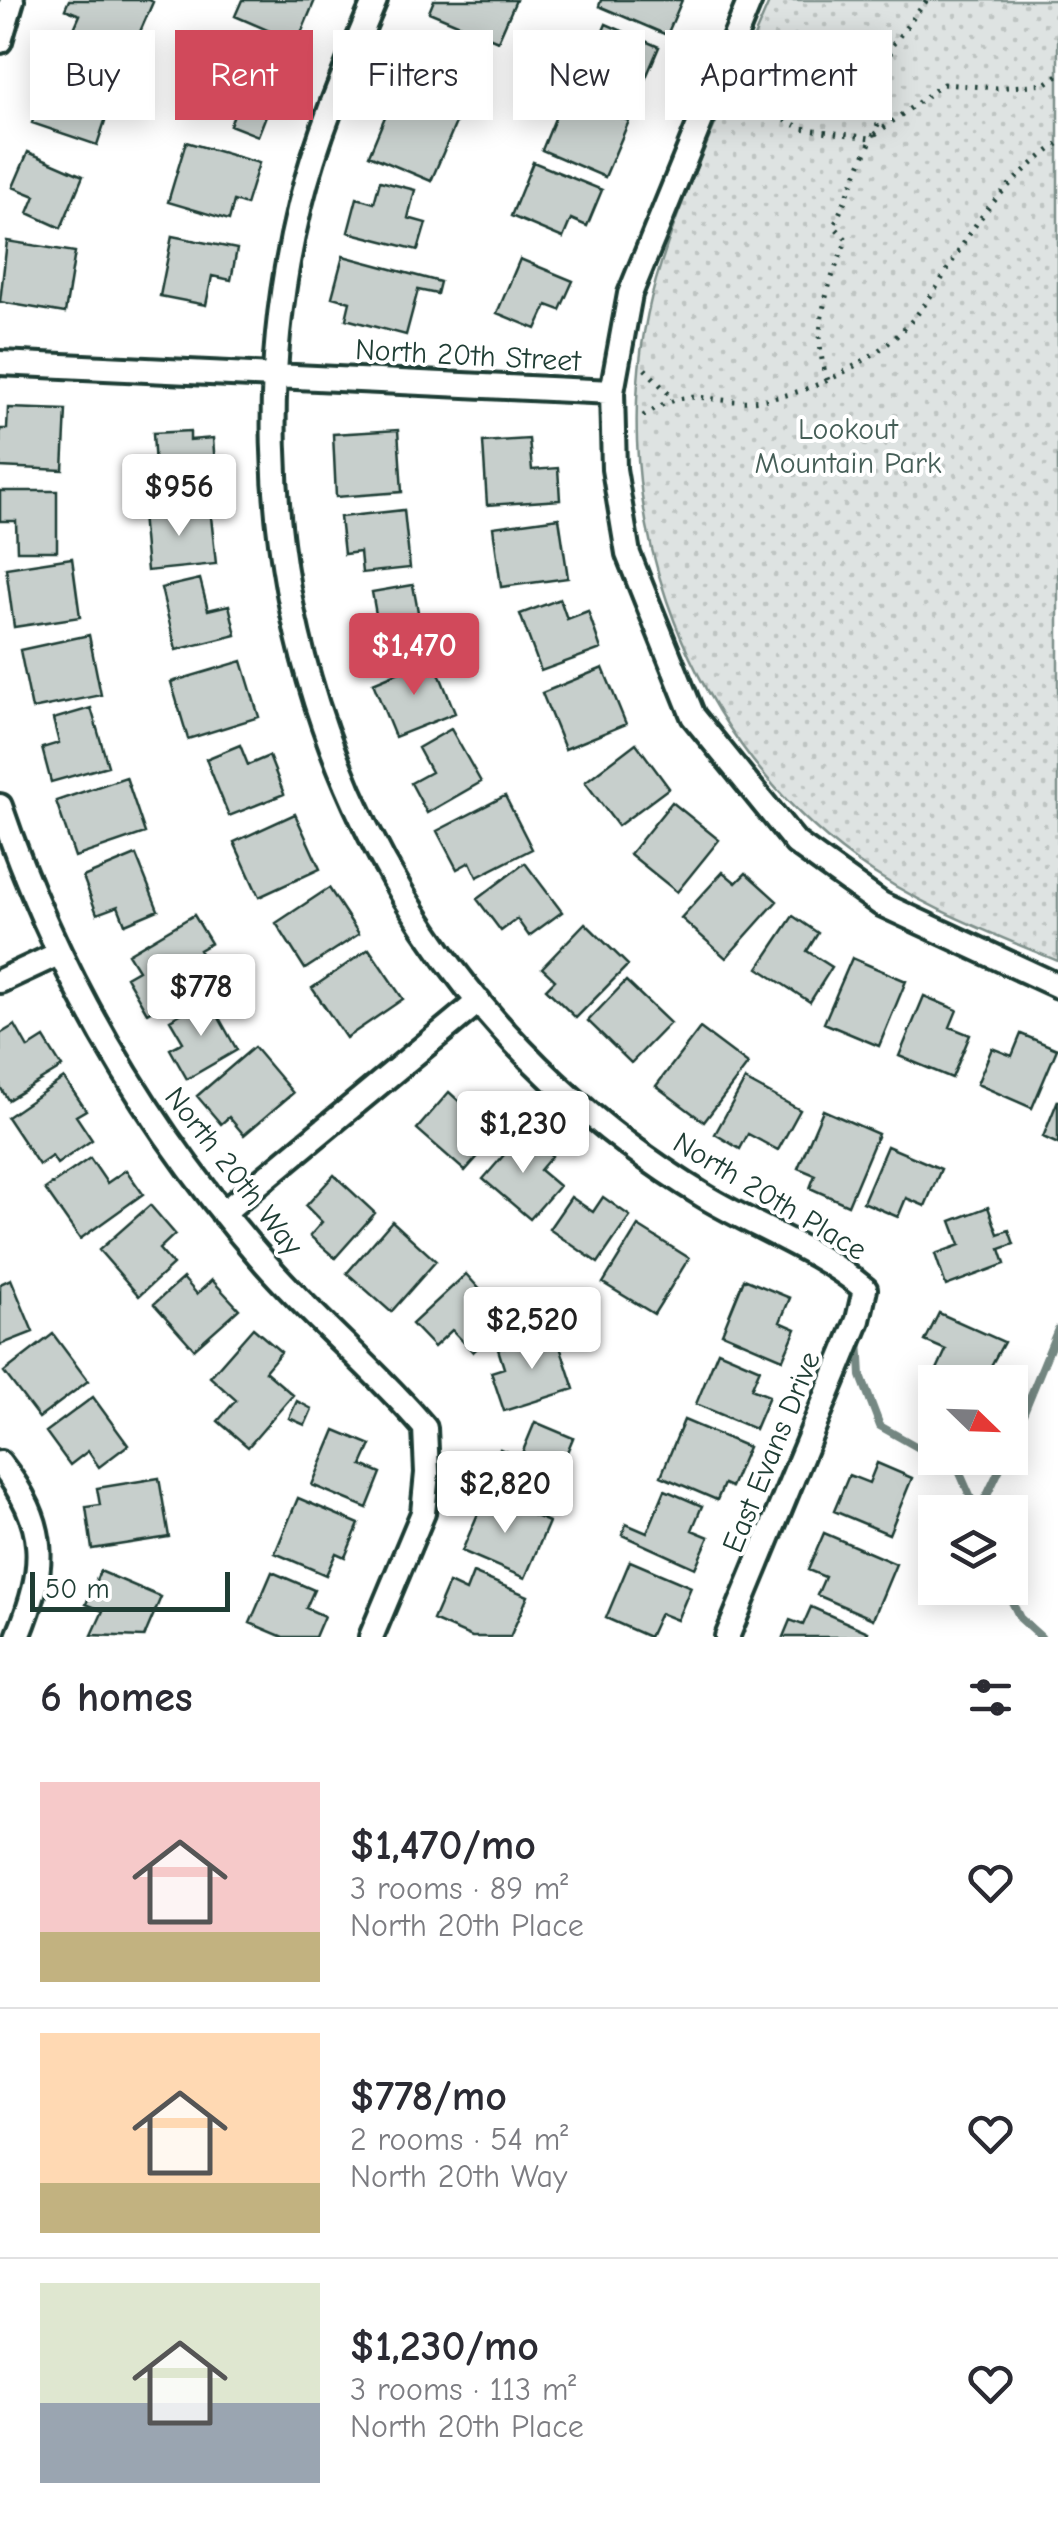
<!DOCTYPE html>
<meta charset="utf-8">
<style>
body{margin:0;font-family:"Comic Neue",sans-serif;background:#f7f7f7;color:#2b2b33;height:100vh;display:flex;flex-direction:column;font-size:38px;white-space:nowrap}
*{box-sizing:border-box;margin:0}
p{font-size:32px;color:#7c7c81}
.icon{flex:none;width:55px;height:55px;fill:none;stroke:currentColor;stroke-width:2;stroke-linecap:round;stroke-linejoin:round}
.map{position:relative;height:1637px;overflow:hidden}
.side{display:flex;flex-direction:column;background:#fff;flex:1}
.side>*{flex:none}
.guide{position:absolute;left:30px;top:30px;width:1000px;height:90px;display:flex;gap:20px}
.needle{width:65px;rotate:113deg}
.tools{position:absolute;left:918px;top:1365px;display:grid;gap:20px}
.tools a{display:grid;place-items:center;width:110px;height:110px;border-radius:0px;background:#fff;box-shadow:0 5px 25px #0003;font-size:50px}
.scale{position:absolute;left:30px;bottom:25px;width:200px;box-sizing:border-box;padding-left:10px;border:5px solid #1f3d34;border-top:0;font-size:28px;line-height:35px;white-space:nowrap;color:#1f3d34;-webkit-text-stroke:8px #fff;paint-order:stroke}
.price{position:absolute;translate:-50% -85px;padding:0 22px;border-radius:10px;background:#fff;color:#222;font-size:32px;line-height:65px;filter:drop-shadow(0 2px 5px #0008)}
.price::after{content:'';position:absolute;left:50%;top:60px;width:30px;height:22px;margin-left:-15px;background:inherit;clip-path:polygon(0 0,100% 0,50% 100%)}
.price.active{background:#d1495b;color:#fff}
ul{padding:0;list-style:none}
li{display:flex;align-items:center;gap:30px;height:250px;padding:0 40px}
li+li{border-top:2px solid #e1e1e2}
li span{display:grid;place-items:center;flex:none;width:280px;height:200px;border-radius:0px;color:#555}
li>.icon{margin-inline-start:auto}
span .icon{width:120px;height:120px;fill:#fffc;stroke-width:1}
li b{font-size:42px}
h2{display:flex;justify-content:space-between;align-items:center;height:120px;padding:0 40px;font-size:42px}
.tag{padding:0 35px;border-radius:0px;background:#fff;box-shadow:0 5px 25px #0003;font-size:35px;line-height:90px}
.tag.active{background:#d1495b;color:#fff}
.map>svg:first-child{display:block}
.grass{fill:url(#grass-dots);stroke:#7e908b;stroke-width:2.5}
.lines{fill:none;stroke-linecap:round;stroke-linejoin:round}
.stream{stroke:#758883;stroke-width:8}
.building{fill:#c7cfcc;stroke:#1f3d34;stroke-width:2.5}
.minor-casing{stroke:#1f3d34;stroke-width:30}
.path{stroke:#1f3d34;stroke-width:5;stroke-dasharray:2.5 8;stroke-linecap:butt}
.minor{stroke:#fff;stroke-width:22}
.labels{text-anchor:middle;stroke-width:8;stroke-linejoin:round;paint-order:stroke}
.street-label{font-size:30px;fill:#1f3d34;stroke:#fff}
.park-label{font-size:30px;fill:#455e57;stroke:#fff}
</style>
<div class="map">
<svg width="1058" height="1637" viewBox="0 0 1058 1637">
<defs>
<pattern id="grass-dots" width="8" height="8" patternUnits="userSpaceOnUse" patternTransform="scale(2.5)"><rect width="8" height="8" fill="#dee3e2"/><path d="M2 2h.1M6 6h.1" fill="none" stroke="#bec4c2" stroke-width="1.8" stroke-linecap="round"/></pattern>
</defs>
<rect width="100%" height="100%" fill="#fff"/>
<filter id="ink" filterUnits="userSpaceOnUse"><feTurbulence type="fractalNoise" baseFrequency=".01" numOctaves="2"/><feDisplacementMap in="SourceGraphic" scale="20" xChannelSelector="R" yChannelSelector="G"/><feConvolveMatrix kernelMatrix="1 2 1 2 8 2 1 2 1" color-interpolation-filters="sRGB"/></filter>
<g filter="url(#ink)">
<path class="grass" d="M770,0H1058V961C988,932 917,905 855,860C679,732 596,490 656,280C684,184 731,92 770,0Z"/>
<g class="lines">
<path class="stream" d="M859,1339L861,1376L880,1426L935,1457
M1010,1446L1058,1329
M936,1458L959,1471L977,1512
M979,1512L1005,1458
M1005,1588L1020,1618L1041,1637"/>
</g>
<path class="building" d="M69,0H149L153,2L129,57L72,33L80,15L65,9Z
M242,0H315L297,43L235,16Z
M434,0H516L498,41L429,12Z
M601,0H682L667,35L599,6Z
M606,24L659,47L644,82L625,74L617,93L583,79Z
M444,32L479,47L456,102L402,78L417,43L436,51Z
M224,41L267,58L258,83L276,90L258,136L230,125L236,109L202,96Z
M48,75L113,97L97,145L32,123Z
M565,94L629,121L605,177L542,150Z
M392,100L423,113L426,105L458,118L431,181L369,155Z
M186,142L259,163L246,205L234,201L229,220L168,202Z
M28,152L83,176L61,228L28,213L35,196L13,187Z
M533,162L602,190L587,226L571,219L563,238L511,216Z
M380,181L415,190L408,218L426,223L418,250L348,232L357,198L374,203Z
M172,236L237,249L231,280L212,276L206,305L160,296Z
M7,241L75,252L65,313L0,302Z
M343,256L440,282L437,294L418,290L406,335L346,319L350,302L332,297Z
M520,259L573,281L560,310L547,305L536,329L497,313Z
M8,408L66,410L63,470L0,467V429H7Z
M398,430L402,492L336,497L333,434Z
M190,431V440L213,438L216,480L156,484L153,433Z
M529,439L532,470L558,468L560,500L487,505L483,442Z
M0,491H57V551H17L16,521H0Z
M210,507L216,564L147,571L142,514Z
M404,510L410,568L362,573L360,552L344,554L340,517Z
M559,518L568,578L501,587L493,527Z
M72,558L80,617L14,627L6,568Z
M200,579L208,610L229,605L236,635L176,650L161,588Z
M413,585L424,644L368,654L363,622L377,620L372,592Z
M560,599L567,619L588,611L601,649L541,671L520,614Z
M89,635L101,695L32,709L20,650Z
M433,658L455,713L395,737L373,683Z
M242,661L259,717L188,739L171,682Z
M603,668L626,724L565,749L542,693Z
M91,708L108,766L51,782L42,748L59,743L53,719Z
M451,729L481,782L427,813L411,783L431,772L418,748Z
M636,743L669,788L618,826L585,782Z
M240,745L248,765L269,756L284,794L229,816L206,759Z
M126,777L145,833L75,857L56,801Z
M505,796L532,849L477,877L470,862L457,869L437,831Z
M672,802L719,840L677,892L630,854Z
M295,814L320,869L259,897L234,842Z
M136,855L158,910L125,924L118,906L97,914L83,877Z
M525,863L562,912L529,936L517,919L501,931L477,899Z
M723,872L736,883L746,873L777,901L726,958L681,918Z
M329,888L359,934L305,969L276,923Z
M194,915L211,943L199,950L213,973L147,1013L126,977L138,970L128,954Z
M793,916L818,933L807,951L832,967L810,1002L758,968Z
M585,923L628,965L576,1018L546,989L555,980L542,968Z
M369,949L403,999L346,1038L312,988Z
M852,958L906,981L879,1046L824,1023Z
M626,981L670,1023L631,1063L588,1021Z
M924,996L957,1010L950,1027L970,1035L952,1078L899,1056Z
M208,998L237,1050L187,1079L170,1049L183,1042L170,1020Z
M15,1025L28,1048L44,1038L62,1067L8,1100L0,1087V1034Z
M700,1028L748,1064L704,1122L656,1086Z
M1021,1034L1057,1049L1032,1108L977,1084L992,1048L1012,1056Z
M254,1047L293,1093L244,1135L229,1117L221,1124L197,1096Z
M64,1078L86,1110L76,1116L92,1140L57,1164L52,1156L39,1165L7,1117Z
M745,1080L800,1110L778,1150L748,1134L740,1149L715,1134Z
M449,1092L473,1114L487,1098L511,1119L465,1171L417,1129Z
M1058,1100V1144L1043,1137Z
M823,1110L878,1134L848,1205L810,1188L815,1175L798,1168Z
M524,1132L552,1156L540,1170L559,1186L530,1219L483,1179Z
M887,1146L941,1169L925,1206L906,1198L898,1217L863,1202Z
M90,1158L107,1183L126,1170L143,1194L80,1239L45,1189Z
M334,1175L375,1213L335,1258L310,1236L322,1222L306,1206Z
M571,1197L593,1212L603,1197L630,1216L598,1263L549,1229Z
M150,1205L175,1234L159,1249L173,1265L139,1296L99,1250Z
M988,1207L998,1234L1009,1230L1014,1244L1000,1249L1005,1264L946,1286L935,1254L960,1245L951,1221Z
M392,1221L436,1261L391,1312L347,1273Z
M638,1226L689,1258L654,1314L603,1283Z
M466,1274L483,1293L477,1299L502,1325L473,1352L452,1330L434,1347L412,1324Z
M183,1278L197,1294L212,1280L239,1309L194,1349L154,1304Z
M11,1279L33,1332L0,1345V1284Z
M744,1279L790,1298L780,1322L796,1329L783,1359L722,1333Z
M939,1313L1004,1342L982,1382H947L934,1376L946,1350L925,1341Z
M253,1328L281,1352L265,1371L293,1395L248,1447L218,1421L236,1400L210,1377Z
M555,1331L574,1389L504,1411L491,1372L504,1368L498,1349Z
M53,1334L88,1381L39,1418L4,1372Z
M718,1351L760,1369L751,1389L769,1396L755,1429L696,1404Z
M93,1397L128,1445L99,1467L88,1451L70,1465L46,1432Z
M297,1401L312,1409L305,1425L289,1418Z
M684,1420L748,1447L731,1487L724,1484L717,1500L661,1476Z
M535,1422L573,1438L546,1502L488,1477L500,1449L520,1458Z
M335,1430L371,1445L362,1465L381,1473L367,1508L312,1485Z
M877,1463L912,1478L889,1534L834,1511L849,1475L869,1483Z
M159,1478L169,1537L92,1549L86,1507L100,1505L97,1488Z
M665,1490L702,1506L692,1530L709,1537L695,1568L622,1535L626,1524L647,1533Z
M486,1495L549,1522L525,1578L462,1551Z
M298,1498L359,1524L345,1557L336,1553L326,1575L275,1553Z
M824,1533L896,1564L873,1619L817,1595L825,1577L808,1570Z
M630,1561L691,1587L677,1620L660,1613L649,1637L606,1618Z
M100,1571L161,1597L144,1637L92,1635L103,1611L86,1604Z
M272,1572L314,1590L306,1608L324,1616L315,1637H283L250,1623Z
M473,1573L528,1596L510,1637H472L433,1620L449,1583L466,1591Z
M811,1607L868,1632L866,1637H783L790,1620L803,1625Z"/>
<g class="lines">
<g class="minor-casing">
<path id="minor" d="M375,0C347,66 317,135 300,205C223,521 316,859 555,1083C600,1125 651,1164 704,1196C757,1228 817,1249 865,1289L858,1320L727,1637
M750,0L630,294L612,392L614,469L628,554L693,716L796,843L881,904L1058,986
M0,41L12,0
M0,363L612,392
M0,806C58,977 147,1128 266,1264C316,1321 376,1370 425,1428L427,1473L423,1513L371,1637
M0,981L58,954
M223,1213L479,1001
M0,1463C49,1526 47,1566 18,1637"/>
</g>
<path class="path" d="M747,101L801,128L870,138L943,84L997,88L1045,84L1058,75
M645,369L672,397
M828,380C809,334 828,283 847,240L834,226L882,115L891,47L927,0
M643,416C695,381 708,407 760,400C805,394 842,376 879,350C933,313 950,254 990,206C1010,182 1033,162 1058,144"/>
<use href="#minor" class="minor"/>
</g>
</g>
<g class="labels">
<g class="street-label">
<text transform="translate(468 355) rotate(3)" y="10">North 20th Street</text>
<text transform="translate(234 1171) rotate(52)" y="10">North 20th Way</text>
<text transform="translate(770 1196) rotate(31)" y="10">North 20th Place</text>
<text transform="translate(771 1452) rotate(-68)" y="10">East Evans Drive</text>
</g>
<g class="park-label">
<text x="848" y="439">Lookout<tspan x="848" dy="34">Mountain Park</tspan></text>
</g>
</g>
</svg>
<div class="tools">
<a><svg class="needle" viewBox="-14 -14 28 28"><path d="M0-13l5 13h-10z" fill="#e53935"/><path d="M0 13l5-13h-10z" fill="#7c7c81"/></svg></a>
<a><svg class="icon" aria-label="layers" viewBox="0 0 24 24"><path d="M12 4l9 5-9 5-9-5zM3 14l9 5 9-5"/></svg></a>
</div>
<div class="scale">50 m</div>
<b class="price" style="left:179px;top:539px">$956</b>
<b class="price active" style="left:414px;top:698px">$1,470</b>
<b class="price" style="left:201px;top:1039px">$778</b>
<b class="price" style="left:523px;top:1176px">$1,230</b>
<b class="price" style="left:532px;top:1372px">$2,520</b>
<b class="price" style="left:505px;top:1536px">$2,820</b>
<div class="guide">
<a class="tag">Buy</a>
<a class="tag active">Rent</a>
<a class="tag">Filters</a>
<a class="tag">New</a>
<a class="tag">Apartment</a>
</div>
</div>
<section class="side">
<h2>6 homes<svg class="icon" aria-label="filters" viewBox="0 0 24 24"><path d="M4 7h16M4 17h16"/><circle cx="9" cy="7" r="2"/><circle cx="15" cy="17" r="2"/></svg></h2>
<ul>
<li><span style="background:linear-gradient(#f6c9c9 75%,#c2b280 0)"><svg class="icon" aria-label="home" viewBox="0 0 24 24"><path d="M3 11l9-7 9 7M6 9v11h12V9"/></svg></span><div><b>$1,470/mo</b><p>3 rooms · 89 m²</p><p>North 20th Place</p></div><svg class="icon" aria-label="heart" viewBox="0 0 24 24"><path d="M12 20l-8-8c-3-5 5-10 8-4 3-6 11-1 8 4z"/></svg></li>
<li><span style="background:linear-gradient(#ffd9b3 75%,#c2b280 0)"><svg class="icon" aria-label="home" viewBox="0 0 24 24"><path d="M3 11l9-7 9 7M6 9v11h12V9"/></svg></span><div><b>$778/mo</b><p>2 rooms · 54 m²</p><p>North 20th Way</p></div><svg class="icon" aria-label="heart" viewBox="0 0 24 24"><path d="M12 20l-8-8c-3-5 5-10 8-4 3-6 11-1 8 4z"/></svg></li>
<li><span style="background:linear-gradient(#dfe7d0 60%,#9aa5b1 0)"><svg class="icon" aria-label="home" viewBox="0 0 24 24"><path d="M3 11l9-7 9 7M6 9v11h12V9"/></svg></span><div><b>$1,230/mo</b><p>3 rooms · 113 m²</p><p>North 20th Place</p></div><svg class="icon" aria-label="heart" viewBox="0 0 24 24"><path d="M12 20l-8-8c-3-5 5-10 8-4 3-6 11-1 8 4z"/></svg></li>
</ul>
</section>
